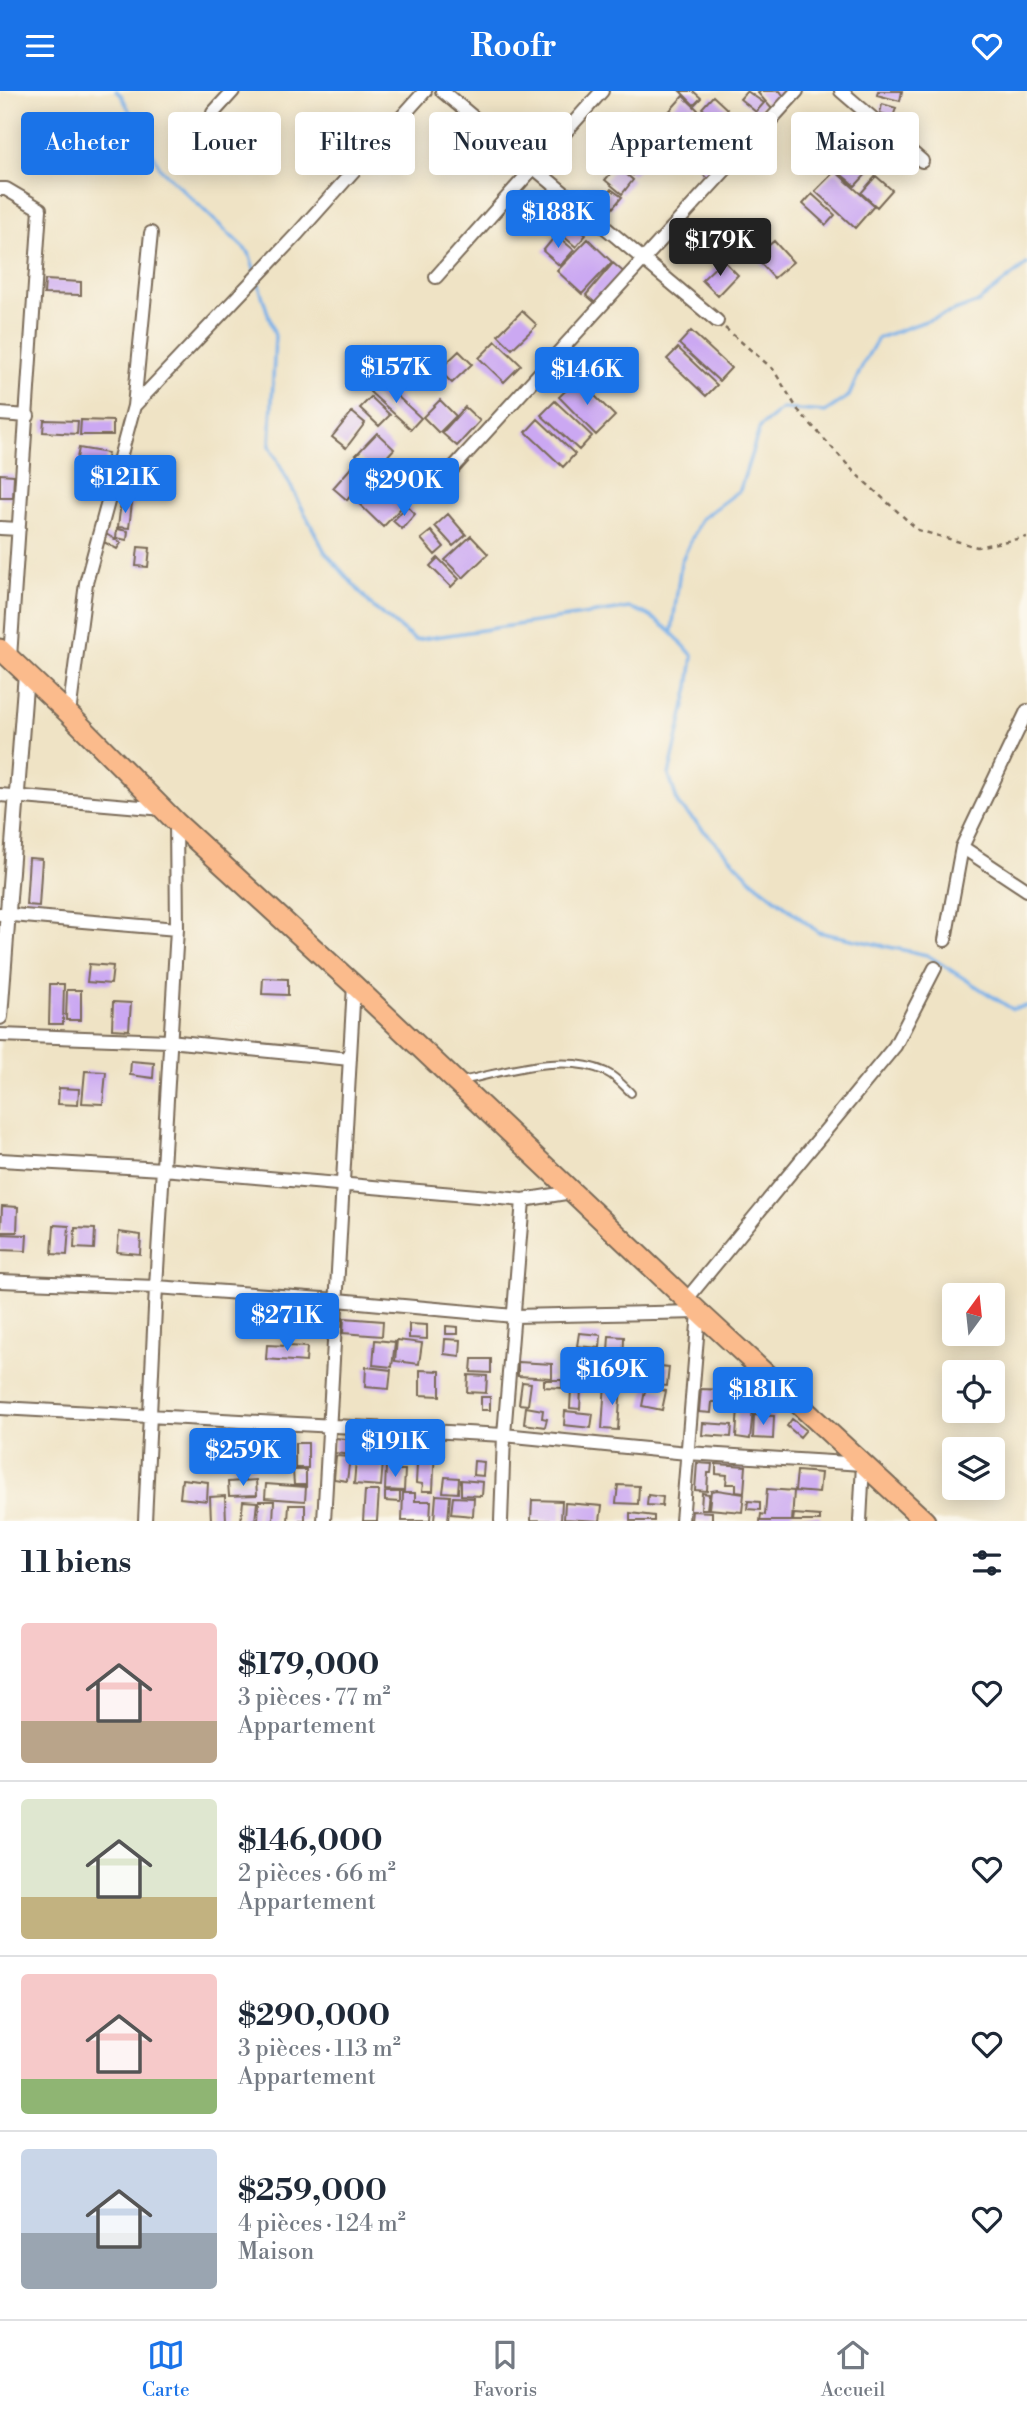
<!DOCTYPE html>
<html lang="fr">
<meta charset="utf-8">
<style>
body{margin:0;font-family:"Libre Bodoni",serif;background:#f6f6f7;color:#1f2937;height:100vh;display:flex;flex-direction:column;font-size:26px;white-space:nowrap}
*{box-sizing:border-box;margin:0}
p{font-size:23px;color:#747a83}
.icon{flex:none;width:38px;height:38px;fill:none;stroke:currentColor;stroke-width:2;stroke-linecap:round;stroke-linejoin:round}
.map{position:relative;height:1430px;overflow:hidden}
.panel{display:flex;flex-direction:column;background:#fff;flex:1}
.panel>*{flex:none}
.banner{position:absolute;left:21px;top:21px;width:985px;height:63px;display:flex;gap:14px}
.needle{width:46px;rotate:15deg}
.controls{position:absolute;left:942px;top:1192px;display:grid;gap:14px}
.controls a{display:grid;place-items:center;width:63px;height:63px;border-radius:7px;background:#fff;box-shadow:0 4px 18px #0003;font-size:35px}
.price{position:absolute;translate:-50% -60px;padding:0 16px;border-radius:7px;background:#1a73e8;color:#fff;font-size:23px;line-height:46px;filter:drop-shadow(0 2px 4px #0008)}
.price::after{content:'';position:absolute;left:50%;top:42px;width:21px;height:16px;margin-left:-10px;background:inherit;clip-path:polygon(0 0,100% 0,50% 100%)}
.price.on{background:#222;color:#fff}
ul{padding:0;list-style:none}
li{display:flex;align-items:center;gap:21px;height:175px;padding:0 21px}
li+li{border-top:2px solid #e0e1e3}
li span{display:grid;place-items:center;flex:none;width:196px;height:140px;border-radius:7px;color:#555}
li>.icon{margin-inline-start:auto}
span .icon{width:84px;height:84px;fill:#fffc;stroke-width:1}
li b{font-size:30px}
h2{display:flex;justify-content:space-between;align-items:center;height:84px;padding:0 21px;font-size:30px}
.pill{padding:0 24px;border-radius:7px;background:#fff;box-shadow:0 4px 18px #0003;font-size:24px;line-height:63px}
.pill.on{background:#1a73e8;color:#fff}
header{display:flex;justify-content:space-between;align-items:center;height:91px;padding:0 21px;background:#1a73e8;color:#fff;font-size:32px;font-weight:600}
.tabs{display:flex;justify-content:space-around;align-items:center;height:98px;border-top:2px solid #e0e1e3;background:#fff;font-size:19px;color:#747a83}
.tabs a{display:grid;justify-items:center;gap:4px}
.tabs .on{color:#1a73e8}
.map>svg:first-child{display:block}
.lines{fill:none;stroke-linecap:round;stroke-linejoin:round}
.stream{stroke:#79b0e8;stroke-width:3.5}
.building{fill:#cba8f2}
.service-casing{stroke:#7a6b58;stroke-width:10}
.minor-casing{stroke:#7a6b58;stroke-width:16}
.tertiary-casing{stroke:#7a6b58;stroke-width:18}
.primary-casing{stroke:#7a6b58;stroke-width:23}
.path{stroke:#7a6b58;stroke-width:2.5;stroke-dasharray:5 5;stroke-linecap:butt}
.service{stroke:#fff;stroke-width:6}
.minor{stroke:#fff;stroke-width:12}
.tertiary{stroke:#fff;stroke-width:14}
.primary{stroke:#fbbb8c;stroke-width:19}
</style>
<header><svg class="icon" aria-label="menu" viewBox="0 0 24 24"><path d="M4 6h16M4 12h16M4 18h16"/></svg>Roofr<svg class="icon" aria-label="heart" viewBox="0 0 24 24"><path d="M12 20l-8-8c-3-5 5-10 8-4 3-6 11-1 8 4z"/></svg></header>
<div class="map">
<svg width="1027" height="1430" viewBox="0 0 1027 1430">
<rect width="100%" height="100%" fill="#fbf7ec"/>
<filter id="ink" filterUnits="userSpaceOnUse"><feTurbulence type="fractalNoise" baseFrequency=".0143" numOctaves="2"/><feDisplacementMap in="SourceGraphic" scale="14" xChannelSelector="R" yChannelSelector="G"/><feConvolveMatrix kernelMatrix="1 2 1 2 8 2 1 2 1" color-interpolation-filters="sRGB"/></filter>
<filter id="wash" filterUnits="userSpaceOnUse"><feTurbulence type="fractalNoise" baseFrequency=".00686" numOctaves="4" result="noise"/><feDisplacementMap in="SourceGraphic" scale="28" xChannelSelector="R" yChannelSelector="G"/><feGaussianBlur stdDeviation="1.57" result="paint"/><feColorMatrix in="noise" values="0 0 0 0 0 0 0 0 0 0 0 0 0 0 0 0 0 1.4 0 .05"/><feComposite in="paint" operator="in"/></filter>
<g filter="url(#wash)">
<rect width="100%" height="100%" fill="#efe3c5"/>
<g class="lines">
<path class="stream" d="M116,0L121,4L161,78L249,162L255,181
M257,188L275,245L270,355L325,461L374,517L415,549L630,517C658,525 675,544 693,565L689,596L669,684L678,713L753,790L818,841L927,864L1012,918L1027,915
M672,540L681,471L701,428L740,399L760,336L782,318L825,321L849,305L863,273L878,247L977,212L1027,173"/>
</g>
<g id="blocks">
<path class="building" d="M680,0H693L701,7L694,14Z
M747,0L764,12L756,21L740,8Z
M761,0H780L785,7L772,18L758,2Z
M878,0H902L900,10L877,4Z
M683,5L698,19L680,38L665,25Z
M713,5L727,18L716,30L702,17Z
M882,13L896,17L893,26L880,22Z
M631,22L658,47L647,60L619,35Z
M730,24L752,45L741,56L719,35Z
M666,29L677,41L666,51L655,40Z
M709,29L737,55L726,67L698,40Z
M683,40L694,51L681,63L670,53Z
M630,56L645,70L633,84L617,69Z
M850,62L870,79L855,95L836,79Z
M704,74L716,84L711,91L699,80Z
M617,75L633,89L622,103L605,89Z
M835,80L874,115L855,137L815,100Z
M876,85L892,99L877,116L861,102Z
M611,98L622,106L612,118L601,110Z
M812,103L835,124L826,134L803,113Z
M551,115L586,144L576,156L541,126Z
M556,144L574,159L560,175L543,160Z
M588,148L612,171L582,203L557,180Z
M774,150L793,171L774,187L755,166Z
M723,169L738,184L718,205L702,189Z
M613,172L627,184L600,216L586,204Z
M45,189L81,191V204L44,203Z
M522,220L537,234L512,258L498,244Z
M691,240L731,277L719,290L679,253Z
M496,250L521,274L504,291L479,267Z
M678,257L717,294L706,305L667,268Z
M459,260L472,273L452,292L439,279Z
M578,288L615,325L596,344L559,306Z
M381,290L421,327L411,338L370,301Z
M371,306L390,324L379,335L360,317Z
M440,309L456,325L439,342L423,326Z
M555,310L592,345L579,359L541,324Z
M465,316L480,330L457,355L442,342Z
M352,321L365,332L346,357L332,346Z
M538,328L575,363L563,376L526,341Z
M44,329L78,330L77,343L43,341Z
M81,329L113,330V344H80Z
M377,342L394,358L374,380L356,364Z
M79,357L108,362L105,377L76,372Z
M357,370L371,382L347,409L333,397Z
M0,383L14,384L13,407H0Z
M374,385L404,414L383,436L353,407Z
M121,411L132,412L129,437L118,436Z
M407,415L415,423L402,438L393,430Z
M448,423L466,444L453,455L435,435Z
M117,438L128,440L127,449L116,447Z
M431,440L444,456L435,464L421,448Z
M106,443L121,452L117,458L102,450Z
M471,445L488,463L463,487L445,469Z
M138,456L150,457L148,476L136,475Z
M438,467L459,488L451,496L430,475Z
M29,767L42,768L39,815L26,814Z
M89,873L113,875L111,893L87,891Z
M263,887L288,888V904L262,903Z
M50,893H64L63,933H49Z
M67,899H81V929H66Z
M113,911L131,912L129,939L112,938Z
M131,970L154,972L153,987L130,984Z
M85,980L106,981L103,1013L82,1012Z
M59,997L79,998L78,1014L58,1013Z
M2,1115L18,1116L17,1141H1Z
M54,1134L69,1135L67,1164L52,1163Z
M75,1137L95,1138L94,1158L74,1157Z
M119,1141L141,1144L140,1163L117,1161Z
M0,1143L27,1144L26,1160L0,1159Z
M344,1227L383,1230L382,1245L343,1242Z
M409,1233L427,1234V1248L409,1247Z
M446,1235L458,1236V1243H446Z
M579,1242L601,1244L600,1257L577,1255Z
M609,1245L624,1246L623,1277L607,1276Z
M445,1248L461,1249L460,1265L444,1263Z
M375,1249L395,1251L392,1276L373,1274Z
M397,1249L422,1252L419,1273L395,1270Z
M267,1254L307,1256L306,1271L266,1268Z
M472,1268H491V1282L471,1281Z
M571,1270L591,1272L590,1288L570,1287Z
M518,1271L552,1273V1287L518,1285Z
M640,1273L669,1276L667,1295L638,1292Z
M366,1276L391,1279L389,1298L365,1296Z
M420,1279L440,1280V1305L420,1304Z
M468,1284L487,1285L486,1302L467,1301Z
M544,1289H562V1297L544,1296Z
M572,1290L593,1292L592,1298L571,1296Z
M522,1291L531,1292L528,1314L519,1313Z
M605,1292L621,1293L618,1339L602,1338Z
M646,1295L666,1300L662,1319L642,1315Z
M571,1298H581L580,1318L570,1317Z
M701,1298L724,1299L723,1311H712L711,1322L699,1321Z
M730,1301L751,1303L750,1315L729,1313Z
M481,1306H490V1319H481Z
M526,1316L543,1319L542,1327L547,1328L545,1336L524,1333Z
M738,1317L753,1318L750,1348L736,1346Z
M565,1320L593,1323L591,1337L564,1334Z
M754,1324L774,1325L773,1348L753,1347Z
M792,1328L806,1339L800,1346L787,1335Z
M703,1332L732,1334L731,1346L702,1344Z
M266,1346L287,1347L286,1358L266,1357Z
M335,1347L375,1351L373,1366L334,1362Z
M295,1352H308V1377H295Z
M388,1352L399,1353L398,1369L387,1368Z
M418,1355L435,1356L433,1400H422L423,1393L416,1392Z
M232,1363L254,1364V1380L232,1379Z
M336,1365L350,1366L347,1390L334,1388Z
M356,1369L383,1371L381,1395L354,1393Z
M474,1370L484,1371L483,1385L473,1384Z
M697,1372L712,1373L711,1382H708L707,1400L695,1399Z
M716,1373L746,1375L744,1401L736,1400V1393H726L727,1384L716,1383Z
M386,1374L399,1375V1379H405L404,1400L385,1399Z
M293,1379H306V1394H294Z
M797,1380L821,1382L819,1402L795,1400Z
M445,1386L459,1387L458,1402L443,1401Z
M182,1388L208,1391L207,1410L180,1407Z
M256,1389L257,1404L229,1405L228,1391Z
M461,1389L483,1391L482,1405L461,1404Z
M266,1393L306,1396L305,1410L265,1407Z
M618,1394L639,1395L638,1413L616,1412Z
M767,1398L794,1400L792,1430H760L761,1423L765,1424Z
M717,1399L744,1403L742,1421L709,1418L711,1400Z
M365,1400H379L377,1430H363Z
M385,1401H400V1411L385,1410Z
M403,1402H415V1410H431L430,1430H402Z
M702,1402L709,1403L707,1418H701Z
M436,1404L450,1405L448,1430H434Z
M648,1404L663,1406L662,1415L647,1414Z
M225,1405L226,1430H211L210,1406Z
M453,1406L474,1407L473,1425L451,1423Z
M532,1409L562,1410L561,1430L531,1429Z
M243,1410L257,1411L255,1430H241Z
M259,1410H274L273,1430H258Z
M748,1410L760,1411V1419L747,1418Z
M565,1412L602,1415L600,1430L564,1428Z
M289,1414H305V1430H288Z
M692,1420L712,1421V1430H691Z
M630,1422L654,1425V1430H630Z
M794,1423L820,1425V1430H793Z"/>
</g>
</g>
<g filter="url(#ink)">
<use href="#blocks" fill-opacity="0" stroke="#7a6b58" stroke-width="2"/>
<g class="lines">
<g class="service-casing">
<path id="service" d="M461,990C504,981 565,961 606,981C615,985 624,995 631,1002"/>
</g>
<g class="minor-casing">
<path id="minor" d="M442,0L717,230
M841,0L922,70
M213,22L233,0
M0,98H6L40,118L10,567
M436,186L602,0
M134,315L298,142L425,0
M0,323L28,325
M433,399L797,0
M0,437L19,438
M69,623L86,492L134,315L151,142
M0,704L164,718
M962,756L1027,799
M0,823L177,838
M945,849L962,756L1027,620
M0,944L169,950L350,968
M0,1069L163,1078L523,1109L572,1101
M0,1190L156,1196L337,1209L514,1225L699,1221L682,1430
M686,1209L895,955L935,877
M0,1317L504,1344L687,1362L863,1373L860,1430
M145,1430L156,1196L177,838L176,731
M324,1430L354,894
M501,1430L504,1344L523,1109"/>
</g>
<g class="tertiary-casing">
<path id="tertiary" d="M0,926L26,582"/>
</g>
<g class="primary-casing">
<path id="primary" d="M0,558L69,623L176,731L354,894L699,1221L925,1430"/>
</g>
<path class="path" d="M725,237L773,278L798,319L855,382L918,439L977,456L1027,446"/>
<use href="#service" class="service"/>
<use href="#minor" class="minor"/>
<use href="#tertiary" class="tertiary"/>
<use href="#primary" class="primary"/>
</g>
</g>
</svg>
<div class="controls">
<a><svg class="needle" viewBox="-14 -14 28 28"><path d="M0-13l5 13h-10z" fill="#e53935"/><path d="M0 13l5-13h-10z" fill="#747a83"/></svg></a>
<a><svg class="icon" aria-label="locate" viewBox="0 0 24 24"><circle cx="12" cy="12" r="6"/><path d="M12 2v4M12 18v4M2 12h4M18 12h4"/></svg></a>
<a><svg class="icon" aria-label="layers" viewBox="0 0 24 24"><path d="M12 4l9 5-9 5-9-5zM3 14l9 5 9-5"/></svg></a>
</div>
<b class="price" style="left:558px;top:159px">$188K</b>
<b class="price on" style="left:720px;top:187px">$179K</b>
<b class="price" style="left:396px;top:314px">$157K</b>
<b class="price" style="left:587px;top:316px">$146K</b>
<b class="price" style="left:125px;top:424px">$121K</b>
<b class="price" style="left:404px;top:427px">$290K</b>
<b class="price" style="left:287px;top:1262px">$271K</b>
<b class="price" style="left:612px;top:1316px">$169K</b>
<b class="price" style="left:763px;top:1336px">$181K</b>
<b class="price" style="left:395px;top:1388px">$191K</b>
<b class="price" style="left:243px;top:1397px">$259K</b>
<div class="banner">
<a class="pill on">Acheter</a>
<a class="pill">Louer</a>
<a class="pill">Filtres</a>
<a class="pill">Nouveau</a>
<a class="pill">Appartement</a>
<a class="pill">Maison</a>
</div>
</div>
<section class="panel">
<h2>11 biens<svg class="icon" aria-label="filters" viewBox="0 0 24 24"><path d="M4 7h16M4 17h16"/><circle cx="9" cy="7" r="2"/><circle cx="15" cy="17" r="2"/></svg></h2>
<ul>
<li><span style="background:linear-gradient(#f6c9c9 70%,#b9a48a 0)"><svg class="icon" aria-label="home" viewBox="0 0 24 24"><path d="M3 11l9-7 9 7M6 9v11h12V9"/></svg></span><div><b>$179,000</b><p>3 pièces · 77 m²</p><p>Appartement</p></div><svg class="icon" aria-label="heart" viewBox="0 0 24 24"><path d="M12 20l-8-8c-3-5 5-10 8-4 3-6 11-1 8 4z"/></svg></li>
<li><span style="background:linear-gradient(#dfe7d0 70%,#c2b280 0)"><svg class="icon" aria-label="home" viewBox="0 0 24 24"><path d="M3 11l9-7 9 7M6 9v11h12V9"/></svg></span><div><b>$146,000</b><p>2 pièces · 66 m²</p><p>Appartement</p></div><svg class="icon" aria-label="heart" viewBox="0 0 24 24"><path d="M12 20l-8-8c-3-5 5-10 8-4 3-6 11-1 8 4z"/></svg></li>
<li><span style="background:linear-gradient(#f6c9c9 75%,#8fb573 0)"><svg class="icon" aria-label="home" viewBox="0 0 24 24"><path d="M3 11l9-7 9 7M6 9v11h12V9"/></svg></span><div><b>$290,000</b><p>3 pièces · 113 m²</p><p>Appartement</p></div><svg class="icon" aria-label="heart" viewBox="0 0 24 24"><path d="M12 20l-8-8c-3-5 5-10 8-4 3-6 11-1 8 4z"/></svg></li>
<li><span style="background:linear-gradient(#c9d6e8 60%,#9aa5b1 0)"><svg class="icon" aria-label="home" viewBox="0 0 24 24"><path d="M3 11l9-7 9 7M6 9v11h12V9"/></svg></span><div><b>$259,000</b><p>4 pièces · 124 m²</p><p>Maison</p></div><svg class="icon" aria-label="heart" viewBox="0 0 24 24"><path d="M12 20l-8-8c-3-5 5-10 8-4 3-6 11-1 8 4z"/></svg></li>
</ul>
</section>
<nav class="tabs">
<a class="on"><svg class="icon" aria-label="map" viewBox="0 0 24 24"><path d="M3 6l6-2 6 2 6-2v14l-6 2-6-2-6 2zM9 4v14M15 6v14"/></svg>Carte</a>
<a><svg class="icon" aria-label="saved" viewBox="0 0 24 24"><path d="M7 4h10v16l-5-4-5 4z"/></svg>Favoris</a>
<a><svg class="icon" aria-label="home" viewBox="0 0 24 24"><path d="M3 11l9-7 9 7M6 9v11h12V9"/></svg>Accueil</a>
</nav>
